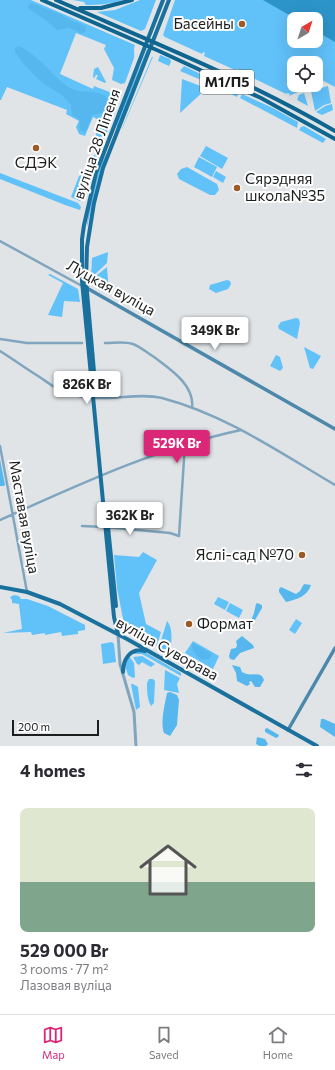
<!DOCTYPE html>
<meta charset="utf-8">
<style>
body{margin:0;font-family:Commissioner,sans-serif;background:#f7f7f7;color:#2b2b33;height:100vh;display:flex;flex-direction:column;font-size:15px;white-space:nowrap}
*{box-sizing:border-box;margin:0}
p{font-size:13px;color:#7c7c81}
.icon{flex:none;width:22px;height:22px;fill:none;stroke:currentColor;stroke-width:2;stroke-linecap:round;stroke-linejoin:round}
.map{position:relative;height:746px;overflow:hidden}
.panel{display:flex;flex-direction:column;background:#fff;flex:1}
.panel>*{flex:none}
.needle{width:26px;rotate:39deg}
.fabs{position:absolute;left:287px;top:12px;display:grid;gap:8px}
.fabs a{display:grid;place-items:center;width:36px;height:36px;border-radius:8px;background:#fff;box-shadow:0 4px 16px #0002;font-size:20px}
.scale{position:absolute;left:12px;bottom:10px;width:87px;box-sizing:border-box;padding-left:4px;border:2px solid #1c1d1d;border-top:0;font-size:11px;line-height:14px;white-space:nowrap;color:#1c1d1d;-webkit-text-stroke:3px #fff;paint-order:stroke}
.price{position:absolute;translate:-50% -34px;padding:0 9px;border-radius:4px;background:#fff;color:#222;font-size:13px;line-height:26px;filter:drop-shadow(0 1px 2px #0008)}
.price::after{content:'';position:absolute;left:50%;top:24px;width:12px;height:9px;margin-left:-6px;background:inherit;clip-path:polygon(0 0,100% 0,50% 100%)}
.price.selected{background:#db2777;color:#fff}
ul{padding:0;list-style:none}
li{display:grid;align-content:center;gap:8px;height:212px;padding:0 20px}
li+li{border-top:1px solid #e1e1e2}
li span{display:grid;place-items:center;height:124px;border-radius:8px;color:#555}
li>.icon{margin-inline-start:auto}
span .icon{width:72px;height:72px;fill:#fffc;stroke-width:1}
li b{font-size:17px}
h2{display:flex;justify-content:space-between;align-items:center;height:48px;padding:0 20px;font-size:17px}
.menu{display:flex;justify-content:space-around;align-items:center;height:56px;border-top:1px solid #e1e1e2;background:#fff;font-size:11px;color:#7c7c81}
.menu a{display:grid;justify-items:center;gap:2px}
.menu .selected{color:#db2777}
.map>svg:first-child{display:block}
.green{fill:#61c1f9;fill-rule:evenodd}
.forest{fill:#55b7ee}
.water{fill:#2d94ca}
.lines{fill:none;stroke-linecap:round;stroke-linejoin:round}
.minor{stroke:#80a6bf;stroke-width:2.5}
.tertiary{stroke:#80a6bf;stroke-width:3}
.secondary{stroke:#4c88ab;stroke-width:3.5}
.primary{stroke:#1b719d;stroke-width:4}
.trunk{stroke:#0e6690;stroke-width:4}
.poi-dot{fill:#9b5b26;stroke:#fff;stroke-width:1.5}
.labels{text-anchor:middle;stroke-width:4;stroke-linejoin:round;paint-order:stroke}
.shield{fill:#fff;stroke:#606161;stroke-width:1}
.shield-label{font-size:14px;font-weight:bold;fill:#1c1d1d}
.poi-label{font-size:15px;fill:#1c1d1d;stroke:#fff;text-anchor:end}
.street-label{font-size:15px;fill:#1c1d1d;stroke:#fff}
</style>
<div class="map">
<svg width="335" height="746" viewBox="0 0 335 746">
<rect width="100%" height="100%" fill="#e0e4e6"/>
<path class="green" d="M0,0H31L135,45C133,50 135,54 134,58C131,66 128,75 125,83L121,84L112,80L114,68L104,49L106,45L76,33L60,74L93,89L94,86C105,91 113,90 118,103L105,138L100,143L94,140L101,121L93,117L85,136L79,134L76,127L79,121L66,114L67,110L7,87L1,100H0Z
M73,0H123C111,4 99,5 86,5L84,2Z
M140,0H156L145,29L141,31L97,12L115,10Z
M175,0H335V87L316,77V63H294V85H302L298,92L289,96L290,94L287,93L286,94L251,77L250,75L237,69L235,70L204,56L205,53L203,52L202,54L165,37L163,35ZM294,19H316V41H294Z
M147,49L148,50L116,131L117,122Z
M160,55L170,59L171,62L169,66L158,61Z
M152,57H153L122,129V128Z
M184,66L215,81L213,85L180,71Z
M98,67L106,82L105,83L96,79L98,75H96L94,78L93,77L94,69Z
M182,79L203,87L202,88L205,90L180,113Z
M218,82L239,92L237,97L216,87Z
M328,86L331,103L324,105L315,111L311,91Z
M304,93L308,106L297,100L299,95Z
M242,94L273,108L298,122L297,128L240,98Z
M332,104L333,110L322,115L316,112L325,106Z
M304,126L326,139L323,143L299,130L301,127Z
M206,146L228,158L222,169L200,156Z
M97,153V159L91,175L86,163Z
M106,154L97,182L87,227C87,209 97,171 106,154Z
M199,157L217,167L212,177L194,167Z
M187,167L217,184L219,190L215,195H210L179,179L177,174L181,169Z
M216,171L226,177L223,183L213,177Z
M0,173L78,203L81,207L80,210L65,205L0,179Z
M81,175L88,177L89,181L84,199L80,201L71,197L79,176Z
M108,252L107,263L91,278L92,258Z
M107,267L109,293L91,283V280Z
M50,274L78,289L80,302L64,301L62,317L48,315L63,283L48,275Z
M227,280L230,281L231,284L228,289L216,293L209,289L210,285Z
M296,318L299,319L300,323L297,339L279,329L278,326L281,322Z
M304,347L321,356L313,369L310,368Z
M276,355L280,357L283,368L280,371L270,366Z
M143,552L157,560L139,593L146,624L161,632L157,646L125,629L117,588L114,555L139,557Z
M14,595L19,596L21,599H27L48,606L85,625V630L78,631V634L62,636L61,632L45,635V633L32,635L31,632L3,633L22,629L19,604L12,603V600L10,597Z
M218,597L229,602L225,610L214,604Z
M230,603L243,610L239,618L226,611Z
M296,619L302,623L295,634L289,630Z
M167,621C174,629 171,644 170,654L159,647Z
M193,641L219,656L213,669L185,653Z
M112,642L114,644L116,662L103,664L101,644Z
M134,652H145L181,673V676L142,654H132Z
M129,656L134,663L135,677L133,678L128,675L125,666Z
M142,656L155,664L151,667L142,662L139,665L137,664L133,657Z
M165,670L180,678L177,684L179,693L164,690Z
M149,679H153L155,681L154,703L151,706C147,699 147,690 147,683Z
M131,684H133L138,687L140,707L136,710Z"/>
<path class="forest" d="M31,3L60,14L72,21L81,24L86,27L85,32L81,33L69,28L57,30L43,18L29,9L28,6Z
M19,46C37,54 49,72 64,84C68,87 73,90 78,91C86,93 110,89 109,105C108,114 98,113 92,115L86,131L83,132L79,128L80,123L79,119L72,115L71,105L62,95L44,84L32,73L22,62L15,52V48Z
M0,459L5,485L4,486H0Z
M304,584L311,585C307,597 297,599 286,602L279,592V589L281,587L296,594L300,591Z
M257,603L262,605V608L255,620H252V618L254,613L256,604Z
M242,636L253,645L254,648L240,653L234,660L230,659L229,656L231,649L236,648L237,645L236,641Z
M193,643L212,654L209,659L202,660C197,656 190,650 193,643Z
M232,665L240,667L242,672C251,677 254,672 262,676L264,680L260,687H255L251,681L249,682L250,684L247,686L237,681L236,673Z
M170,692L177,695L179,700L177,725L170,736L164,733C160,722 165,704 167,693Z
M321,719H324L335,724V737L320,727Z
M267,728L279,735L278,737L276,738L265,732V729Z
M257,737L265,739L268,744L266,746H260L256,744Z"/>
<path class="water" d="M263,0H335V42L316,31V19H296Z"/>
<g class="lines">
<path class="minor" d="M0,241L82,286
M0,339L27,343H82
M105,343C114,343 124,341 133,344C141,347 147,353 154,357C170,369 195,385 192,408
M0,351C13,359 25,368 38,376C46,381 54,388 64,392C75,396 87,398 99,398C120,399 142,393 162,398C226,415 279,452 335,485
M0,446L27,592
M0,520C78,485 157,448 241,430
M82,526L105,527L170,533L179,536L185,444"/>
<path class="tertiary" d="M118,634L120,664L134,712L136,746"/>
<path class="secondary" d="M85,287L335,429
M288,730L335,648"/>
<path class="primary" d="M95,383L86,281L87,247L94,203L103,168L169,0
M108,527L116,606
M0,587L27,592L60,604L127,639L317,746
M118,634L114,617L82,281V239L84,225L96,173L163,0
M123,672C123,660 130,647 145,651"/>
<path class="trunk" d="M42,0L159,51L261,98L335,139
M56,0C150,41 246,79 335,131
M80,8H101L132,0"/>
</g>
<g class="poi-dot">
<circle cx="242" cy="24" r="4"/>
<circle cx="36" cy="148" r="4"/>
<circle cx="237" cy="188" r="4"/>
<circle cx="302" cy="555" r="4"/>
<circle cx="189" cy="624" r="4"/>
</g>
<g class="labels">
<rect class="shield" x="200" y="70" width="54" height="24" rx="3"/>
<g class="shield-label">
<text x="227" y="87">М1/П5</text>
</g>
<g class="poi-label">
<text x="234" y="29">Басейны</text>
<text x="36" y="168" text-anchor="middle">СДЭК</text>
<text x="245" y="184" text-anchor="start">Сярэдняя<tspan x="245" dy="17">школа№35</tspan></text>
<text x="294" y="560">Яслі-сад №70</text>
<text x="197" y="629" text-anchor="start">Формат</text>
</g>
<g class="street-label">
<text transform="translate(97 144) rotate(-71)" y="5">вуліца 28 Ліпеня</text>
<text transform="translate(111 288) rotate(29)" y="5">Луцкая вуліца</text>
<text transform="translate(24 517) rotate(80)" y="5">Маставая вуліца</text>
<text transform="translate(167 649) rotate(29)" y="5">вуліца Суворава</text>
</g>
</g>
</svg>
<div class="fabs">
<a><svg class="needle" viewBox="-14 -14 28 28"><path d="M0-13l5 13h-10z" fill="#e53935"/><path d="M0 13l5-13h-10z" fill="#7c7c81"/></svg></a>
<a><svg class="icon" aria-label="locate" viewBox="0 0 24 24"><circle cx="12" cy="12" r="6"/><path d="M12 2v4M12 18v4M2 12h4M18 12h4"/></svg></a>
</div>
<div class="scale">200 m</div>
<b class="price" style="left:215px;top:351px">349K Br</b>
<b class="price" style="left:87px;top:405px">826K Br</b>
<b class="price selected" style="left:177px;top:464px">529K Br</b>
<b class="price" style="left:130px;top:536px">362K Br</b>
</div>
<section class="panel">
<h2>4 homes<svg class="icon" aria-label="filters" viewBox="0 0 24 24"><path d="M4 7h16M4 17h16"/><circle cx="9" cy="7" r="2"/><circle cx="15" cy="17" r="2"/></svg></h2>
<ul>
<li><span style="background:linear-gradient(#dfe7d0 60%,#7fa58c 0)"><svg class="icon" aria-label="home" viewBox="0 0 24 24"><path d="M3 11l9-7 9 7M6 9v11h12V9"/></svg></span><div><b>529 000 Br</b><p>3 rooms · 77 m²</p><p>Лазовая вуліца</p></div></li>
</ul>
</section>
<nav class="menu">
<a class="selected"><svg class="icon" aria-label="map" viewBox="0 0 24 24"><path d="M3 6l6-2 6 2 6-2v14l-6 2-6-2-6 2zM9 4v14M15 6v14"/></svg>Map</a>
<a><svg class="icon" aria-label="saved" viewBox="0 0 24 24"><path d="M7 4h10v16l-5-4-5 4z"/></svg>Saved</a>
<a><svg class="icon" aria-label="home" viewBox="0 0 24 24"><path d="M3 11l9-7 9 7M6 9v11h12V9"/></svg>Home</a>
</nav>
